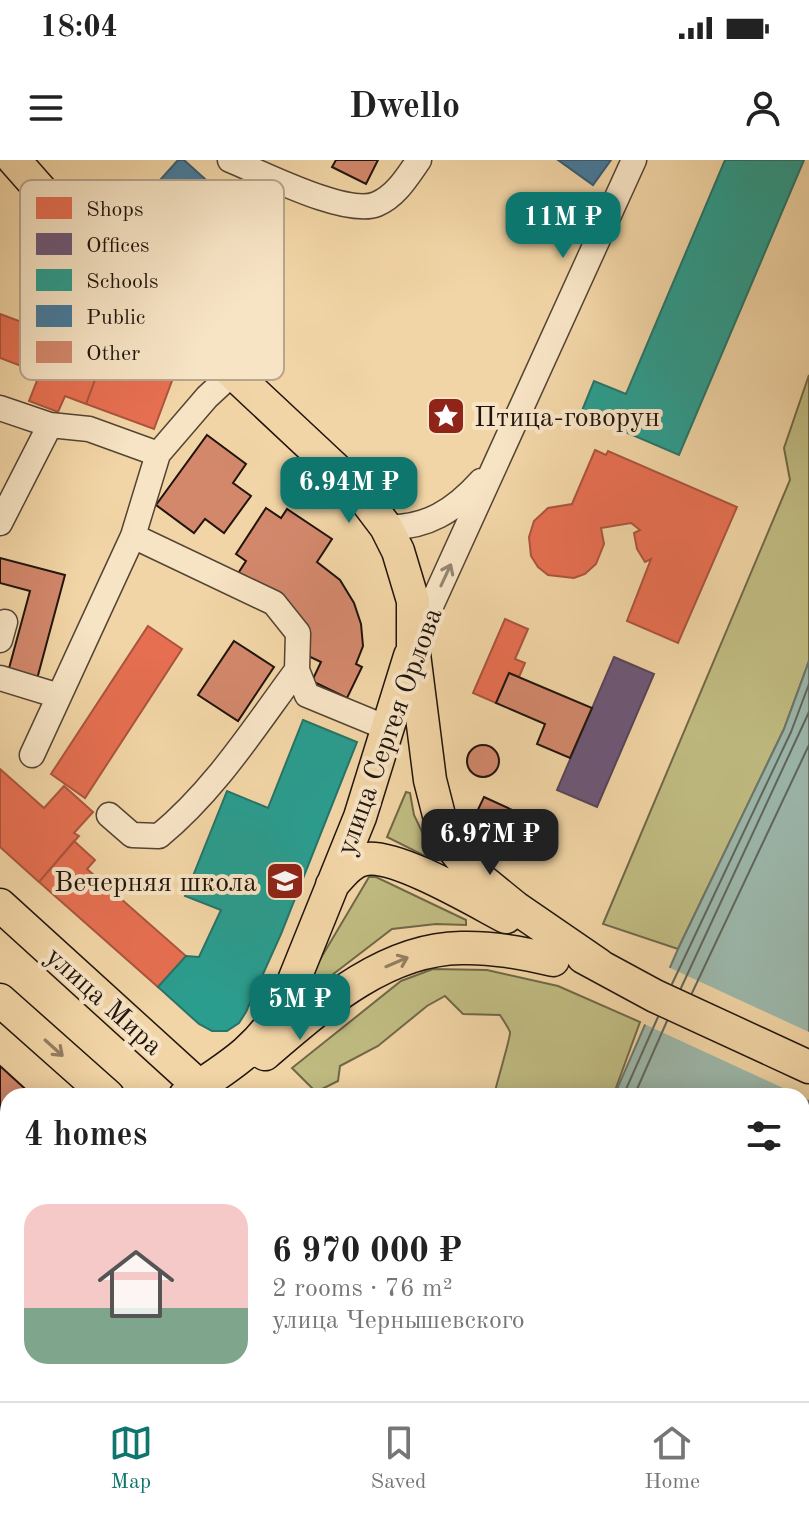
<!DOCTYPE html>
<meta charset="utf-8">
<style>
body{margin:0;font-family:"Old Standard TT",serif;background:#f2f2f2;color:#222;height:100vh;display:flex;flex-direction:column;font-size:30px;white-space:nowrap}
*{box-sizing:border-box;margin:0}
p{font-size:26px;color:#767676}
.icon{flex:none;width:44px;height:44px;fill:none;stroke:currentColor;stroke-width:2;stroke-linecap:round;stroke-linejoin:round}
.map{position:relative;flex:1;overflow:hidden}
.panel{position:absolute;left:0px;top:928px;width:810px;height:314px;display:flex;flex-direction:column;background:#fff;border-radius:24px 24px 0 0;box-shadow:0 4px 20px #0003}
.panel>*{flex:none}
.price{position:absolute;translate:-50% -68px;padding:0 18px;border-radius:16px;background:#0f766e;color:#fff;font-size:26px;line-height:52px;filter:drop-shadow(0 2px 4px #0008)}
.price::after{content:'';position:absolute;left:50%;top:48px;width:24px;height:18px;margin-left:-12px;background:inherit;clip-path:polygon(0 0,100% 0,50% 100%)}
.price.on{background:#222;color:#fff}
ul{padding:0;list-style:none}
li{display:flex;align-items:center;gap:24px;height:200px;padding:0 24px}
li span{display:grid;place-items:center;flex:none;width:224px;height:160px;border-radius:24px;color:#555}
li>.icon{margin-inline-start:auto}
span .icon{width:96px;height:96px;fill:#fffc;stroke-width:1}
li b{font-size:34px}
h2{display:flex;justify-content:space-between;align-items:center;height:96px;padding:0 24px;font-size:34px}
.status{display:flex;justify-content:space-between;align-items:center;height:56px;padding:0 40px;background:#fff;direction:ltr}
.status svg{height:22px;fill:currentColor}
header{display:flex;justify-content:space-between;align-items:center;height:104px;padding:0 24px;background:#fff;font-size:36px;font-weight:700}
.tabs{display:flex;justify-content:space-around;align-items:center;height:112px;border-top:2px solid #e0e0e0;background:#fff;font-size:22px;color:#767676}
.tabs a{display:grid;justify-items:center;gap:4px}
.tabs .on{color:#0f766e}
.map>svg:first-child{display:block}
.green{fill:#c0bc82;stroke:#706848;stroke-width:2}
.water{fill:#9cb8ac;stroke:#6a766d;stroke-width:2}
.pier{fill:#f2d5a6}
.shops{fill:#e76f51;stroke:#ab543d;stroke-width:2}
.offices{fill:#6d597a;stroke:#56445a;stroke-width:2}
.schools{fill:#2a9d8f;stroke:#277468;stroke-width:2}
.public{fill:#457b9d;stroke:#3a5c72;stroke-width:2}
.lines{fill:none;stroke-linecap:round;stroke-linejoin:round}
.shore{stroke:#5e665d;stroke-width:2}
.building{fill:#d3886c;stroke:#20140e;stroke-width:2}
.minor-casing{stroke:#544434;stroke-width:27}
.major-casing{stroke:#20140e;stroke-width:35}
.minor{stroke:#f7e4c5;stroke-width:24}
.major{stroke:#f2d5a6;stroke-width:32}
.oneway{stroke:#968673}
.oneway2{stroke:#947e62}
.labels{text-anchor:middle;stroke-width:8;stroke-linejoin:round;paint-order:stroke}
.poi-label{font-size:28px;fill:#20140e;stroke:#f7e4c5;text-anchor:start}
.street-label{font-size:28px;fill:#20140e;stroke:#f7e4c5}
.key{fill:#f7e4c5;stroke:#b6a68e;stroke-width:2}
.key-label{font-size:22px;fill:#20140e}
</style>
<div class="status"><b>18:04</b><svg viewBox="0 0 49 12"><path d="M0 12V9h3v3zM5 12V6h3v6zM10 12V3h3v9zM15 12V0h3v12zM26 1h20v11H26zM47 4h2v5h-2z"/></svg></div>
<header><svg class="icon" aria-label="menu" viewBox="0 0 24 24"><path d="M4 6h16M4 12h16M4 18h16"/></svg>Dwello<svg class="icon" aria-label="person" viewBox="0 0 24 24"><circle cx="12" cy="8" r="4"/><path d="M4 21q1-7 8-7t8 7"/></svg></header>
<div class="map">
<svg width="809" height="1241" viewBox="0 0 809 1241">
<rect width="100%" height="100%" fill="#f2d5a6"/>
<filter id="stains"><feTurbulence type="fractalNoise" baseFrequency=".0025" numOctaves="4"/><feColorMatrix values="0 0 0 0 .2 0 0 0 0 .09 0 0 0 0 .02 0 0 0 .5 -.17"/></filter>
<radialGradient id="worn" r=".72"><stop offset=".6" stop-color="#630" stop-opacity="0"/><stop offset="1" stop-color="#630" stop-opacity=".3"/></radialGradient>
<path class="green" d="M809,215V501L784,569L678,789L603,764L790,320L784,288Z
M406,632L410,633L414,655L434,697L429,698L387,677Z
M369,717H376L466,760V765L436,764L392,769L323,822L304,832L302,830Z
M433,809L487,810L558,826L640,862L613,936H494C496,924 511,877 510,872C508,867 503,860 500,855L463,854L445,836L427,846L378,886L340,906L338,921L316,932L292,908L401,821Z
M252,1234H322L331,1241H264Z
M448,1234H514L511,1241H459Z"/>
<path class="water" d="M809,501V1158L802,1183V936H614L678,789L784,569Z
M152,1234H252L264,1241H164Z
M514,1234H788L786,1241H511Z"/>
<path class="pier" d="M668,807L809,872V940L642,863Z"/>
<path class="shops" d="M0,154L105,193L86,244L65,236L58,252L29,241L40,213L0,198Z
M105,193L173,218L154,269L86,244Z
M595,290L606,295L608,291L737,347L678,483L627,461L651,399L645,402L637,389L634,373L640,370L631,363L601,368L604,384L596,404L585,414L574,418L548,415L538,407L531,396L529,377L534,361L548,348L572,344Z
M505,459L528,469L515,499L525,503L519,517L509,513L496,543L473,533Z
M148,466L182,489L85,638L51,614Z
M0,609L44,648L64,626L93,652L74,673L79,676L39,722L0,687Z
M74,681L95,700L87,709L186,796L158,827L39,722Z"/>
<path class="offices" d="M614,497L654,514L597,647L557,630Z"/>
<path class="schools" d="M725,0H804L679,295L581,253L594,221L626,234Z
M303,560L357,582L281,774L246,852L239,863L227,871H212L199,864L158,827L186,796L199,797L221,750L185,736L227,631L268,648Z"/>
<path class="public" d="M178,0H184L277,84L238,126L143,39Z
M558,0H611L593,25Z"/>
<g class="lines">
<path class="shore" d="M672,824L791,572L809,524
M681,828L809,552
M692,833L809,585
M623,936L658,857
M634,936L667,861"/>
</g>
<path class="building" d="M336,0H378L366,24L332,7Z
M207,275L246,304L233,323L251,336L224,373L205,359L194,373L156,345Z
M266,348L281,358L287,349L332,379L317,402L340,420L354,443L361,464L363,486L356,504L362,507L347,538L312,521L321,502L306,495L237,415L246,401L236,394Z
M0,398L65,415L37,519L8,512L30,431L0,423Z
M234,481L274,507L238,561L198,535Z
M509,513L592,548L570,598L537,584L545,564L496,543Z
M467 601a16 16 0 1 1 32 0a16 16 0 1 1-32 0Z
M484,637L534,660L523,683L473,660Z
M0,906L33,936H8V1010L0,1003Z"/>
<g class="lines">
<g class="minor-casing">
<path id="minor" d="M230,0C262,13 347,57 377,44C396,36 407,17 419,0
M0,248L50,265L89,269L158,294
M0,363L50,265
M386,367C426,369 455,350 481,321
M133,376L274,443L298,473L297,510L307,535L387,568
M416,479L634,0
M0,480L5,462
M0,518L59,536
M32,595L133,376L158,294L207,237L233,213
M109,655L132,675L159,676C215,630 254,568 297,510
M0,1091L8,1082
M0,1160L8,1146
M0,1230L19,1241"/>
</g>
<g class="major-casing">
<path id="major" d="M14,0L91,87L233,213L358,330L386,367L398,391L413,441V486L430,620L443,671L452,687L473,713L516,748L599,805
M332,725C342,714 351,701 366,699C397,694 477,742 506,757
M0,745L210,936
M583,797L655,836L809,907
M0,840L108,936
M265,894C320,847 384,789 461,788C492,787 522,793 553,800
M185,936C228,906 252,895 282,850L360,657L410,496"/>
</g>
<use href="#minor" class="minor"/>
<use href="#major" class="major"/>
</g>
<defs><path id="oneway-shaft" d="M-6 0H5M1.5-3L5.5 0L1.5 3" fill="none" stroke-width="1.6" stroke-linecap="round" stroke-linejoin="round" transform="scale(2)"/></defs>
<use class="oneway" href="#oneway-shaft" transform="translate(446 415) rotate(-65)"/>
<g class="oneway2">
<use href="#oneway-shaft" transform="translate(397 802) rotate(-23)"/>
<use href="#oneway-shaft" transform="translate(54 888) rotate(42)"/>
</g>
<defs>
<g id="sight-square" transform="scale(2)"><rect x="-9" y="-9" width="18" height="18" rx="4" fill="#8f2418" stroke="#f7e4c5"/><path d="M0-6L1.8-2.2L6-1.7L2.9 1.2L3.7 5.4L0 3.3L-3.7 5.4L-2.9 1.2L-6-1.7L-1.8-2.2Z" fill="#fff"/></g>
<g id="school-square" transform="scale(2)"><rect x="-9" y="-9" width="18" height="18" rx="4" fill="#8f2418" stroke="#f7e4c5"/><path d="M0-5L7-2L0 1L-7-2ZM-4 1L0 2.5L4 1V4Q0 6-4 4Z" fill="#fff"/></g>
</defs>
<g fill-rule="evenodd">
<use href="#sight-square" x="446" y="256"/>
<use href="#school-square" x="285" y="721"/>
</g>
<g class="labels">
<g class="poi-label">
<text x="474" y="266">Птица-говорун</text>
<text x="257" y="731" text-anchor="end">Вечерняя школа</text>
</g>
<g class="street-label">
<text transform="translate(388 571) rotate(-70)" y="10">улица Сергея Орлова</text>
<text transform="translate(105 840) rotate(42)" y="10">улица Мира</text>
</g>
</g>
<rect x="20" y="20" width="264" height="200" rx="12" class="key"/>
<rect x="36" y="37" width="36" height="22" fill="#e76f51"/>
<rect x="36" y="73" width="36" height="22" fill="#6d597a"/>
<rect x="36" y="109" width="36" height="22" fill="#2a9d8f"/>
<rect x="36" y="145" width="36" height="22" fill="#457b9d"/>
<rect x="36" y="181" width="36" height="22" fill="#d3886c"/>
<g class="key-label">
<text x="86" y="56">Shops</text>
<text x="86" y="92">Offices</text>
<text x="86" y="128">Schools</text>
<text x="86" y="164">Public</text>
<text x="86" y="200">Other</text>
</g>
<rect width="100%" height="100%" filter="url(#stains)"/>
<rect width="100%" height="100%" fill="url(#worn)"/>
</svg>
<b class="price" style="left:563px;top:100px">11M ₽</b>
<b class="price" style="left:349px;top:365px">6.94M ₽</b>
<b class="price on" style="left:490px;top:717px">6.97M ₽</b>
<b class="price" style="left:300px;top:882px">5M ₽</b>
<section class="panel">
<h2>4 homes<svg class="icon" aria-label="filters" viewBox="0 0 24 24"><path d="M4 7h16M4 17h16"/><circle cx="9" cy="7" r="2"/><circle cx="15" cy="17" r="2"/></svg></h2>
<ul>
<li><span style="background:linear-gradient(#f6c9c9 65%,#7fa58c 0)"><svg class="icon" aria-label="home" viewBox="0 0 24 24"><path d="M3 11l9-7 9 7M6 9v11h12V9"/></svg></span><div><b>6 970 000 ₽</b><p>2 rooms · 76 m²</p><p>улица Чернышевского</p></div></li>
</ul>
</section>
</div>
<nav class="tabs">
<a class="on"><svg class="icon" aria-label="map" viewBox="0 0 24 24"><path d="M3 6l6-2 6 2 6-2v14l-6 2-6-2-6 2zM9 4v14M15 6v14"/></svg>Map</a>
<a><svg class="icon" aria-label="saved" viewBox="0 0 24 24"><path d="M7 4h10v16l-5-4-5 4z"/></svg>Saved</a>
<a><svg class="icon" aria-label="home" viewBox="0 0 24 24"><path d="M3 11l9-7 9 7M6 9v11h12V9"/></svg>Home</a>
</nav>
